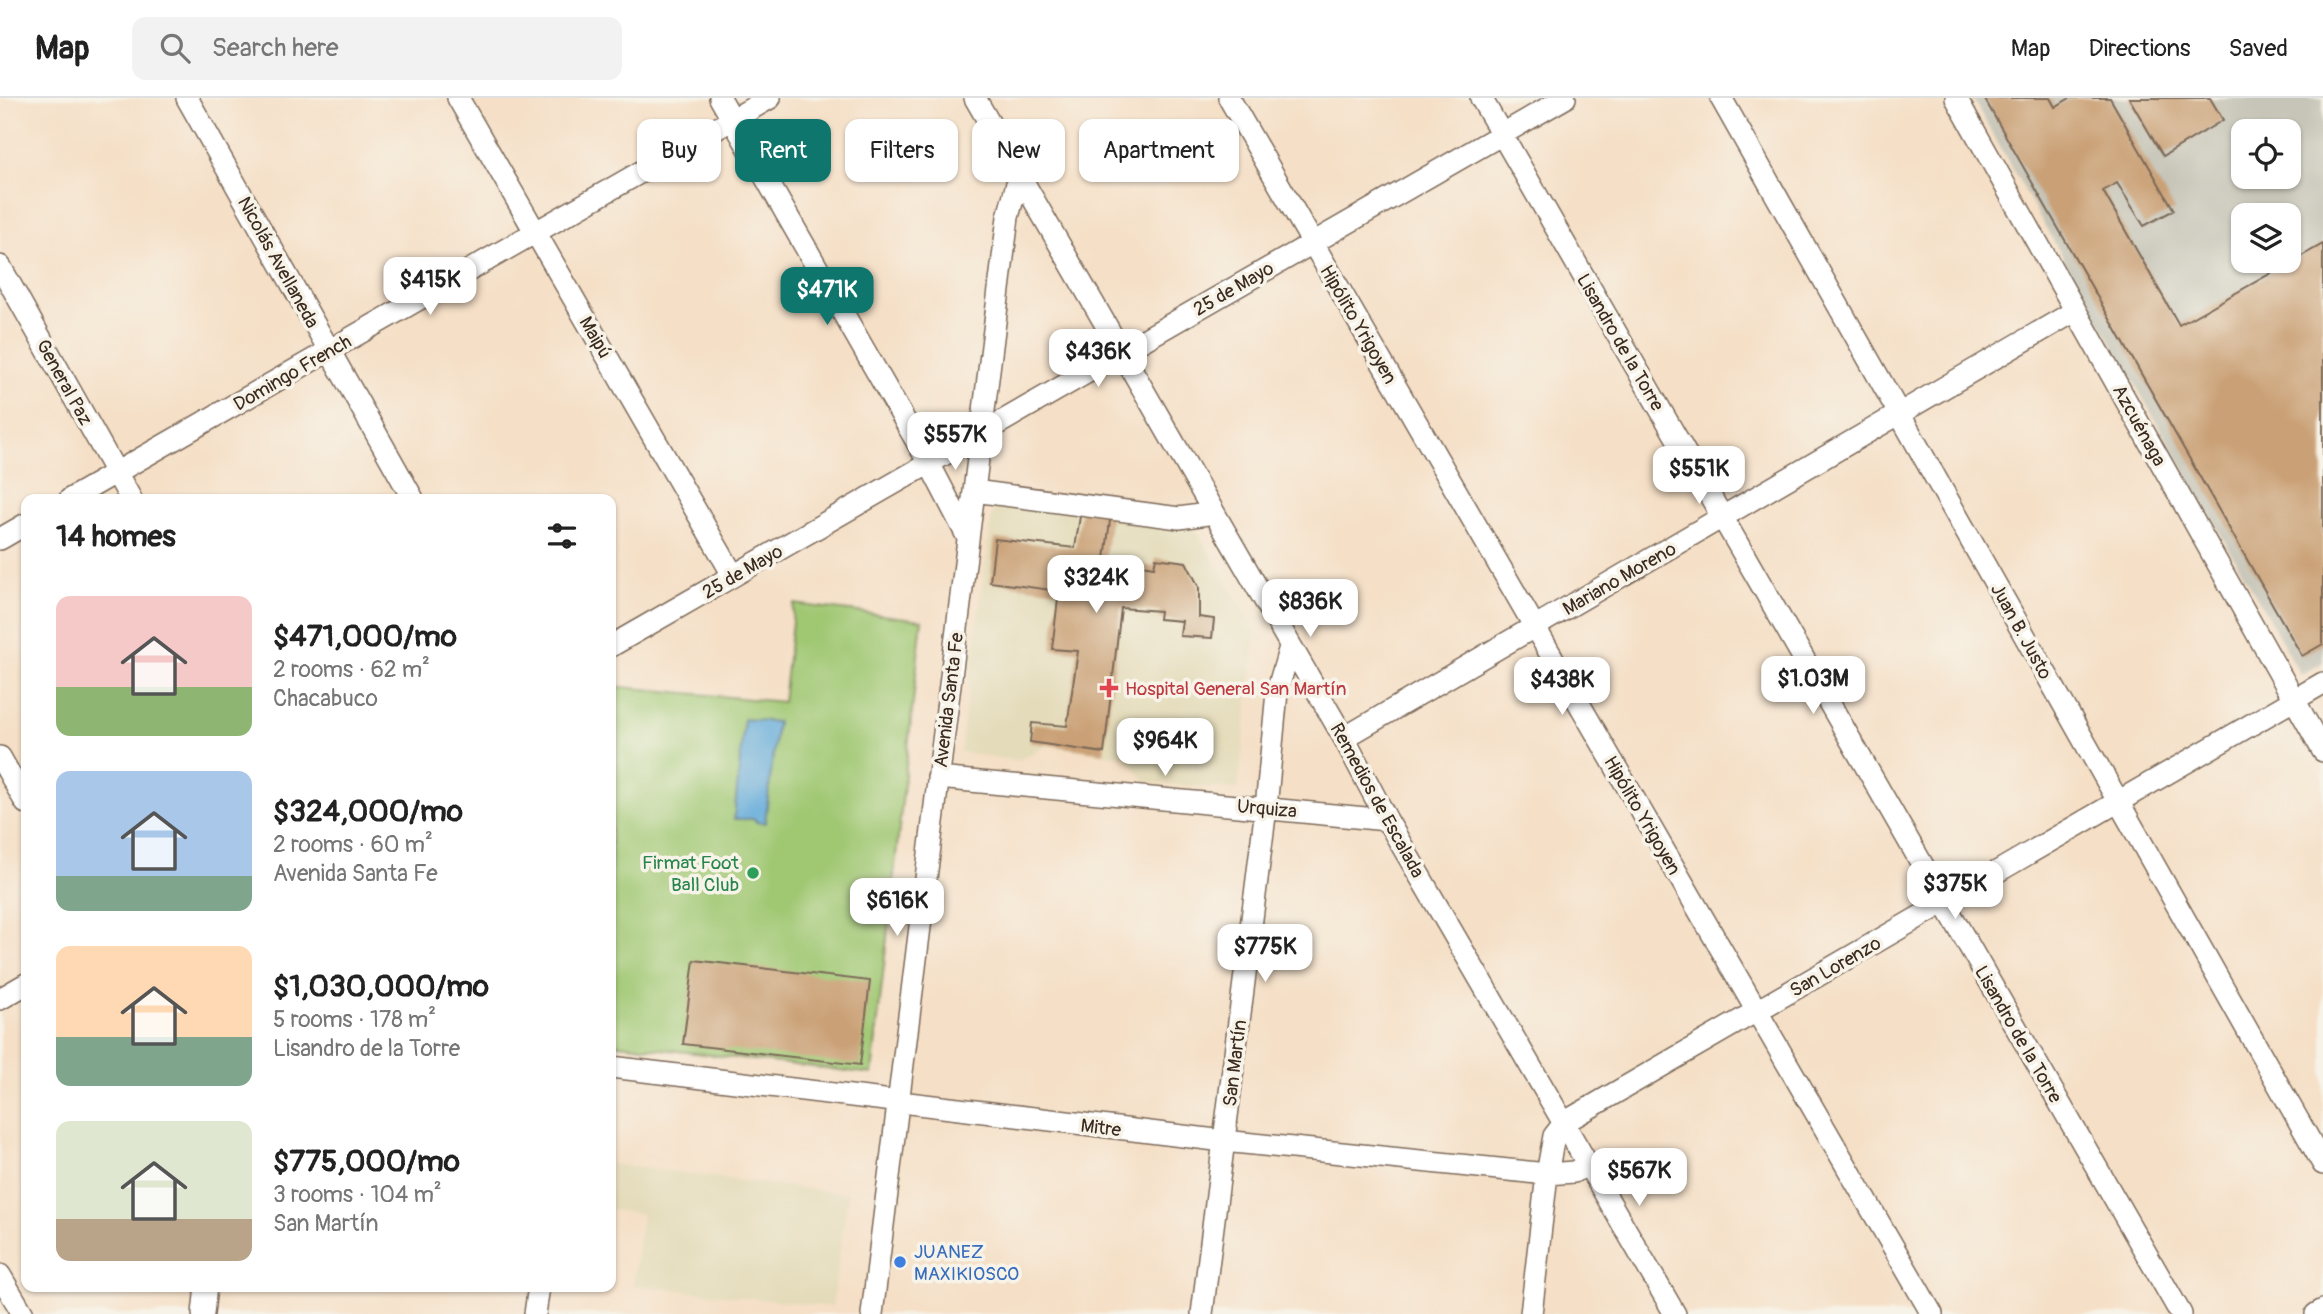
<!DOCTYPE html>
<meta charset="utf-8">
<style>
body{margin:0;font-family:Pangolin,sans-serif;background:#f2f2f2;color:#222;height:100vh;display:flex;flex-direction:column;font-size:26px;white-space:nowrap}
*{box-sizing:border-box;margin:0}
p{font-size:23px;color:#767676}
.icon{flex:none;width:38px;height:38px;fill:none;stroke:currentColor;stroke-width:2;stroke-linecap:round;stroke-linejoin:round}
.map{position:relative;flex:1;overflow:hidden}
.sheet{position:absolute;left:21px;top:396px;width:595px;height:798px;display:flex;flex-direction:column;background:#fff;border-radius:14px;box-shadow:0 2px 5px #0004}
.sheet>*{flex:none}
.hud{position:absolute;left:637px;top:21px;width:665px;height:63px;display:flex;gap:14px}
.buttons{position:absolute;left:2231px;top:21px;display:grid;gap:14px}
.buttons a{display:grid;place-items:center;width:70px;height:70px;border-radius:14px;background:#fff;box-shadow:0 2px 5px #0004;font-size:35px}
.price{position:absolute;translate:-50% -60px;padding:0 16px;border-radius:14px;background:#fff;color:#222;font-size:23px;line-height:46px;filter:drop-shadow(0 2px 4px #0008)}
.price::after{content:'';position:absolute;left:50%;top:42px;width:21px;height:16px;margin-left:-10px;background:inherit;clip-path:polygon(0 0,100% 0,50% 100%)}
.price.on{background:#0f766e;color:#fff}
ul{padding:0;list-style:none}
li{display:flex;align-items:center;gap:21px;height:175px;padding:0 35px}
li span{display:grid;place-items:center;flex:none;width:196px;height:140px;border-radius:14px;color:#555}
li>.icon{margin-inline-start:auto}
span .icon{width:84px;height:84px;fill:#fffc;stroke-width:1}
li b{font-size:30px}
h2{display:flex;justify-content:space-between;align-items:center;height:84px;padding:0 35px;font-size:30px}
.tag{padding:0 24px;border-radius:14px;background:#fff;box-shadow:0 2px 5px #0004;font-size:24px;line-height:63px}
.tag.on{background:#0f766e;color:#fff}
header{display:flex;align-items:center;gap:42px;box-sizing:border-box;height:98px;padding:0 35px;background:#fff;border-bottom:2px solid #e0e0e0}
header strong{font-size:33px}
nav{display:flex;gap:38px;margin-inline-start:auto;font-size:24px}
.search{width:490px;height:63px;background:#f2f2f2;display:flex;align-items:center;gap:18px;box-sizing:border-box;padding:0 24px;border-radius:14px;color:#767676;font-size:26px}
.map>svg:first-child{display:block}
.built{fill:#e4dbba}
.industrial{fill:#c6c5b8;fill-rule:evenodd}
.green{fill:#a0c873;stroke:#6e7948;stroke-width:2}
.water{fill:#64abda;stroke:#506a7c;stroke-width:2}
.building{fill:#caa177}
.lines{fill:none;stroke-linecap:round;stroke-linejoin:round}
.minor-casing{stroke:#7c6959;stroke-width:24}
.minor{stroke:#fff;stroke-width:21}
.health-dot{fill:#e0444e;stroke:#f7f3e8;stroke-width:2.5}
.leisure-dot{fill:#2e9e5b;stroke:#f7f3e8;stroke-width:2.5}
.shop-dot{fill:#3f7fe0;stroke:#f7f3e8;stroke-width:2.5}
.labels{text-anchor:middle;stroke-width:7;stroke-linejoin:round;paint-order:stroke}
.street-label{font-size:19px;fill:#3b2a1e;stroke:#f7f3e8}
.health-label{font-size:19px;fill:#be3a42;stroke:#f7f3e8;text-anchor:start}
.leisure-label{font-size:19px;fill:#27864d;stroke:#f7f3e8;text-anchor:end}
.shop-label{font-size:19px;fill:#366cbe;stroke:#f7f3e8;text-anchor:start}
</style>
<header>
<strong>Map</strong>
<div class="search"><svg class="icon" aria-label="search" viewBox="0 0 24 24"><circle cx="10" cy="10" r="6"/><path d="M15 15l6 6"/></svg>Search here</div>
<nav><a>Map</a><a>Directions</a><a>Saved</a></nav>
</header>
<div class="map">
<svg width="2323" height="1216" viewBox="0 0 2323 1216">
<rect width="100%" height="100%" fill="#f7f3e8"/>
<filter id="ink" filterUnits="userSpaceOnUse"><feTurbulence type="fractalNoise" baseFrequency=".0143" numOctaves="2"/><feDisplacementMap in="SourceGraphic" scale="14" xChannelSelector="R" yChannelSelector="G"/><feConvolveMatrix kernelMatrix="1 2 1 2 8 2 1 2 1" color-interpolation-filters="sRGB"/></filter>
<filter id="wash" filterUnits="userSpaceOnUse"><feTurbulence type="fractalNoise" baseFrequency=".00686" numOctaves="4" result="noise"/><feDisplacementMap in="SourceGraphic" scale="28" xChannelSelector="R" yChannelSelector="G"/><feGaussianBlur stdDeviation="1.57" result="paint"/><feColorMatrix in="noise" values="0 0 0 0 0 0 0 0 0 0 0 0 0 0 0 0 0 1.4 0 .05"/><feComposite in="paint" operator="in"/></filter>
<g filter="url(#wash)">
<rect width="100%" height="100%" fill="#f5dfc6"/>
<path class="built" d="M995,397L1190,422L1256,534L1238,691L1147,685L1125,659L1047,647L1017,663L960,654Z
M611,1066L848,1096L832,1209L633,1187L642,1116L611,1112Z"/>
<path class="industrial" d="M1972,0H2323V564L2301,577ZM2244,33H2289V79H2244ZM2244,117H2289V163H2244Z"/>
<path class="green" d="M794,506L922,522L872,976L611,945V588L783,604Z"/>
<path class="water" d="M744,621L777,624L765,725L756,724L755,721H734Z"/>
<g id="blocks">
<path class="building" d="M1984,0H2050L2055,9L2070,0H2110L2174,112L2144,128L2117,85L2103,93L2179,227L2323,146V546L2302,558Z
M2129,0H2210L2223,22L2163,58Z
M1081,412L1111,415L1105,461L1154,469L1156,460L1186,464L1199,489V519L1214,521L1212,540L1180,538L1182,523L1159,521L1160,513L1121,510L1104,655L1030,644L1032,625L1067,628L1078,553L1052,551L1059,493L990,484L995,441L1075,450Z
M694,862L870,883L860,967L683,946Z"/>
</g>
</g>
<g filter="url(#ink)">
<use href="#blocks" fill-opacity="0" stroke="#7c6959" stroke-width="2"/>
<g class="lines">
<g class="minor-casing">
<path id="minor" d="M187,0L413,401
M458,0L733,477
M720,0L929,365L968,440
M975,0L1344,640L1387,722L1675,1216
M1229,0L1932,1216
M1481,0L2181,1216
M1721,0L2323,1066
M1956,0L2323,653
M0,168L131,401
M974,393L1179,420L1214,415
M70,401L770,0
M0,441L26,426
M611,548L1565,0
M1344,640L2075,213
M0,659L26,705
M938,680L1387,722
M0,901L26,886
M611,969L1224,1043L1547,1076L1574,1074L1589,1066
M0,1177L23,1216
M203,1216L206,1188
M535,1216L539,1188
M872,1216L1008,119L1019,78
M1202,1216L1266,710L1277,594L1290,549
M1531,1216L1547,1076L1554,1038L1565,1024L2323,585
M2316,1216L2323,1212"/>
</g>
<use href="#minor" class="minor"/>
</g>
</g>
<path class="health-dot" d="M1105.5 579.5h7v7h7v7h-7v7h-7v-7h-7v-7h7z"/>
<circle class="leisure-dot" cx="753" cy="775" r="7"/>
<circle class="shop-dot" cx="900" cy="1164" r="7"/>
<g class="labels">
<g class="street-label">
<text transform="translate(279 164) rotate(61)" y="7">Nicolás Avellaneda</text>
<text transform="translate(1233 190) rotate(-30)" y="7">25 de Mayo</text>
<text transform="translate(1359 226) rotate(60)" y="7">Hipólito Yrigoyen</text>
<text transform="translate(596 239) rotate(60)" y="7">Maipú</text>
<text transform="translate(1621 244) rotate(60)" y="7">Lisandro de la Torre</text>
<text transform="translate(292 274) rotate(-30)" y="7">Domingo French</text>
<text transform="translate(65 284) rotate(61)" y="7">General Paz</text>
<text transform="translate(2140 327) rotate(61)" y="7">Azcuénaga</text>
<text transform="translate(742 473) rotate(-30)" y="7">25 de Mayo</text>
<text transform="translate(1619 480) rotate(-30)" y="7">Mariano Moreno</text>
<text transform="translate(2022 533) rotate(61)" y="7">Juan B. Justo</text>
<text transform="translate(948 602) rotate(-83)" y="7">Avenida Santa Fe</text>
<text transform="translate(1378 702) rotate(61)" y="7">Remedios de Escalada</text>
<text transform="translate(1267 710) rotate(5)" y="7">Urquiza</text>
<text transform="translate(1643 717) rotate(60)" y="7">Hipólito Yrigoyen</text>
<text transform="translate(1835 868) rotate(-30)" y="7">San Lorenzo</text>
<text transform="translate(2019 936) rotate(60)" y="7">Lisandro de la Torre</text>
<text transform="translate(1234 965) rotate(-83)" y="7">San Martín</text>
<text transform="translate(1101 1029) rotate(7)" y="7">Mitre</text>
</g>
<g class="health-label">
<text x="1125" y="597">Hospital General San Martín</text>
</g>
<g class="leisure-label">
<text x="739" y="771">Firmat Foot<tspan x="739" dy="22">Ball Club</tspan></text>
</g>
<g class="shop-label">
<text x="914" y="1160">JUANEZ<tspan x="914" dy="22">MAXIKIOSCO</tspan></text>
</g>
</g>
</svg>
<div class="buttons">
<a><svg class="icon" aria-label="locate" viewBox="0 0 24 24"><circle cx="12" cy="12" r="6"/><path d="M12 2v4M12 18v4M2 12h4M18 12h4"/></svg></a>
<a><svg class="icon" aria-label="layers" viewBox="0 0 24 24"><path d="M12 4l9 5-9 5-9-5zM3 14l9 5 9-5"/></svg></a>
</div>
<b class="price" style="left:430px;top:219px">$415K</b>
<b class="price on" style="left:827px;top:229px">$471K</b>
<b class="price" style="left:1098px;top:291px">$436K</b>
<b class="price" style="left:955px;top:374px">$557K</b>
<b class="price" style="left:1699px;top:408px">$551K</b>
<b class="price" style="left:1096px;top:517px">$324K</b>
<b class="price" style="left:1310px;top:541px">$836K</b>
<b class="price" style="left:1813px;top:618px">$1.03M</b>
<b class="price" style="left:1562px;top:619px">$438K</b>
<b class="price" style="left:1165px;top:680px">$964K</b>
<b class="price" style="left:1955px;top:823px">$375K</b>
<b class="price" style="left:897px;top:840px">$616K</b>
<b class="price" style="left:1265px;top:886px">$775K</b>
<b class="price" style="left:1639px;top:1110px">$567K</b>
<div class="hud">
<a class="tag">Buy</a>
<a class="tag on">Rent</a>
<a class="tag">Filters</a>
<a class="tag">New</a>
<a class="tag">Apartment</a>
</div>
<section class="sheet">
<h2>14 homes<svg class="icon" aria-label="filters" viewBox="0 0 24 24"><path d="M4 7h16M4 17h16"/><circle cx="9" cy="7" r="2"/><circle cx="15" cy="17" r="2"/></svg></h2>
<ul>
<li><span style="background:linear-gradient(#f6c9c9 65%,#8fb573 0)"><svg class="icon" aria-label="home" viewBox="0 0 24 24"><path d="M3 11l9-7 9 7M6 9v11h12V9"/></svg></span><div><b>$471,000/mo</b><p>2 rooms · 62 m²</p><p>Chacabuco</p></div></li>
<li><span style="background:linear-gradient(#a9c7e8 75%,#7fa58c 0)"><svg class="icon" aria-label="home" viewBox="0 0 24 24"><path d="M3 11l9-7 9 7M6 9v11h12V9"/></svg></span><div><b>$324,000/mo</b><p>2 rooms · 60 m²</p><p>Avenida Santa Fe</p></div></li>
<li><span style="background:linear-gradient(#ffd9b3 65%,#7fa58c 0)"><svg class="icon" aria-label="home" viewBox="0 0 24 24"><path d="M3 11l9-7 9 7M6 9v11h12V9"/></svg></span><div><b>$1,030,000/mo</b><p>5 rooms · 178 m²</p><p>Lisandro de la Torre</p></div></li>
<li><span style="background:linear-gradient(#dfe7d0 70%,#b9a48a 0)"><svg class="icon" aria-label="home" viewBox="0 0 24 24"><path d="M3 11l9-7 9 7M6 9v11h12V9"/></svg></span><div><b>$775,000/mo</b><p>3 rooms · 104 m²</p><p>San Martín</p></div></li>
</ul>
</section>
</div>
